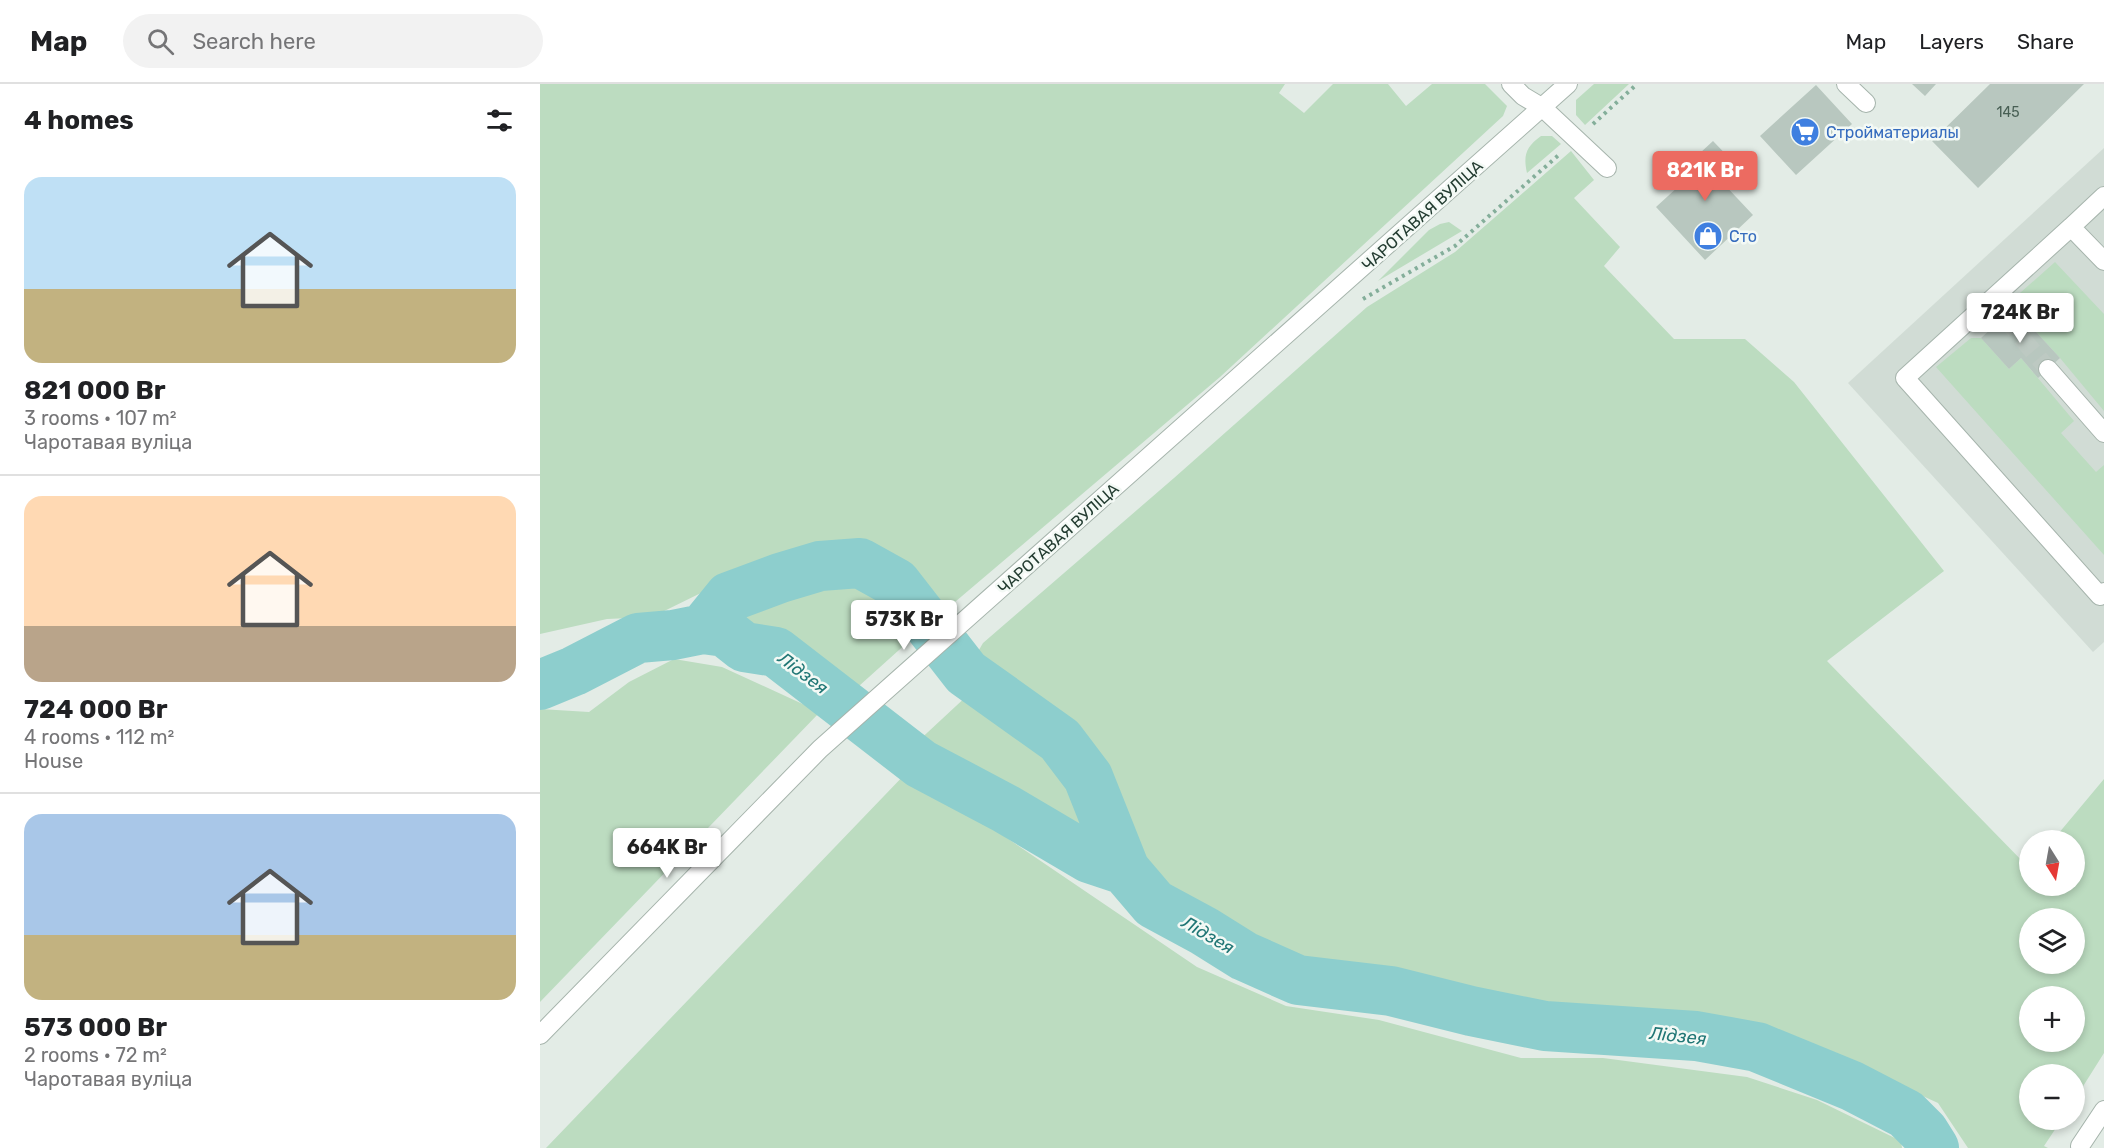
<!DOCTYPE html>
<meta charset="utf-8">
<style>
body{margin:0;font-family:Rubik,sans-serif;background:#f2f2f2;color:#202124;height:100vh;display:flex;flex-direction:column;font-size:22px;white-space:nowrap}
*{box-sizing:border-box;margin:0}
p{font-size:20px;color:#757577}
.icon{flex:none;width:33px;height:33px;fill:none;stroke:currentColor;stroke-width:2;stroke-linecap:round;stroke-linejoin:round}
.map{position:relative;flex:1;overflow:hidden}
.details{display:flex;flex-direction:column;background:#fff;width:540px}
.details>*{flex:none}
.needle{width:39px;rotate:169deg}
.controls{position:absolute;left:1479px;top:746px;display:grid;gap:12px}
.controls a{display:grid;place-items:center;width:66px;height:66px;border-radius:50%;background:#fff;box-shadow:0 3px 9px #0003;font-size:30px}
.price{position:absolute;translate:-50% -51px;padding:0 14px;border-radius:6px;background:#fff;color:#222;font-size:20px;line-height:39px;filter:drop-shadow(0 2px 3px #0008)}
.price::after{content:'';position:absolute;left:50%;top:36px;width:18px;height:14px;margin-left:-9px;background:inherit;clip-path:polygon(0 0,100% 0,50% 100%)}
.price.selected{background:#ec6b61;color:#fff}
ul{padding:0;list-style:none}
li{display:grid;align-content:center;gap:12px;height:318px;padding:0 24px}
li+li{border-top:2px solid #e0e0e0}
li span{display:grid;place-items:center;height:186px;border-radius:18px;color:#555}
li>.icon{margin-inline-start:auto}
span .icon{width:108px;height:108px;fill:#fffc;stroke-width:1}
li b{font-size:26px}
h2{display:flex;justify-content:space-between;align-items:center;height:72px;padding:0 24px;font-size:26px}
header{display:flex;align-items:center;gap:36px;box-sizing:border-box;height:84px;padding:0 30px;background:#fff;border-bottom:2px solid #e0e0e0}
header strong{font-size:28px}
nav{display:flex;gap:33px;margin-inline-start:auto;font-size:21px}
.search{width:420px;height:54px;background:#f2f2f2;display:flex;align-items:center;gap:15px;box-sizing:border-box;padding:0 21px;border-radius:33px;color:#757577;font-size:22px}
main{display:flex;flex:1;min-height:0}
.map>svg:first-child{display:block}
.built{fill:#d1dcd5}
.green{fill:#bcdcc0;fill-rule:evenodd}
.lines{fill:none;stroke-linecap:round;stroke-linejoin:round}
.river{stroke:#8dcecd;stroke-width:50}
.building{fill:#b8c7bf}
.minor-tunnel{stroke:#bdc9c2;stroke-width:18;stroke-dasharray:18 9;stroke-linecap:butt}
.minor-casing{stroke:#a6b4ac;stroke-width:20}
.path{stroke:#84ae9a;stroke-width:4;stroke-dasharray:3 4.5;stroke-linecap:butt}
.minor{stroke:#fff;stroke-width:18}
.labels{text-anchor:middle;stroke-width:5;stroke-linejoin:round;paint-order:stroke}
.number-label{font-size:14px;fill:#485f54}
.shop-label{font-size:16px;fill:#366cbe;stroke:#f3f9f5;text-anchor:start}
.street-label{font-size:16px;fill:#233c31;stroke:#f3f9f5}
.water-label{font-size:18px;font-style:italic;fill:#207675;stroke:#f3f9f5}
</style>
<header>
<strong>Map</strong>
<div class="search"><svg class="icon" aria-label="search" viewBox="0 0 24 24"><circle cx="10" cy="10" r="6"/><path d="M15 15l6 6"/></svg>Search here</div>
<nav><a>Map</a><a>Layers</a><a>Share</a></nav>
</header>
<main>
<section class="details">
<h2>4 homes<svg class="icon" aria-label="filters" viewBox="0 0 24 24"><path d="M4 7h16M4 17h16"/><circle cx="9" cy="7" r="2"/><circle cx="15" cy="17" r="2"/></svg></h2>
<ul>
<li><span style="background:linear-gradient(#bfe0f5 60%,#c2b280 0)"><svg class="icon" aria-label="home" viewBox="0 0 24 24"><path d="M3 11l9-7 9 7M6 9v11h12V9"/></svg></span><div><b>821 000 Br</b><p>3 rooms · 107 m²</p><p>Чаротавая вуліца</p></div></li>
<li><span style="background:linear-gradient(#ffd9b3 70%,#b9a48a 0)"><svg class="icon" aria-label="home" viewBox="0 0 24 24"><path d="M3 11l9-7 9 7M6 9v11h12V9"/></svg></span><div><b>724 000 Br</b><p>4 rooms · 112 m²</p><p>House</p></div></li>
<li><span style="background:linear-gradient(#a9c7e8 65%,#c2b280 0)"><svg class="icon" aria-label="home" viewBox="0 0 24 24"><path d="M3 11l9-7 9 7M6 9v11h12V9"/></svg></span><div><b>573 000 Br</b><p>2 rooms · 72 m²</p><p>Чаротавая вуліца</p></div></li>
</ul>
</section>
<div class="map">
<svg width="1564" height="1064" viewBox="0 0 1564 1064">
<rect width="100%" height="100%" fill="#e3ece6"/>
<path class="built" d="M1564,64V558L1553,568L1308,299Z"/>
<path class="green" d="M0,0H745L739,9L764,29L793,0H848L866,22L892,0H945L967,22L963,32L680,293L402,529L382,497L345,475L310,460L236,480L167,506L112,533L67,535L0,550Z
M1054,0H1089L1045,41L1036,31V16Z
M1001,52H1012L1021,60L987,89C983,71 986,63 1001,52Z
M1031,67L1054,96L1034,114L1080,163L1064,182L1134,255H1205L1254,298L1404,487L1287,577L1489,784L1490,801H1534V756H1513L1564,695V969L1535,1015L1534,990H1490V1035H1522L1504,1062L1508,1064H1428L1398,1019L1293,971L1258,969L1200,953L967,925L916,922L861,899L761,883L695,855L622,811L594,781L539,650L461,593L432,578L443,559L634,394L827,223L915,168ZM1490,834H1534V879H1490ZM1490,912H1534V957H1490Z
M909,138L922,147L838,197L889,146L900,140Z
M1515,178L1564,230V327L1520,274L1474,224L1471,217Z
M1431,254H1441L1469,285L1481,274L1534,337L1521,349L1556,388L1564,381V471L1396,283Z
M321,487L350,507L379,548L309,611L237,562L208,556L188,544L174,541L194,520L283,490Z
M134,575L182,583L280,628L0,918V625L49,628L89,598Z
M430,609L507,674L549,732L551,766L374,661Z
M368,687L657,883L746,922L839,936L981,974H1063L1207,993L1277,1016L1361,1057L1362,1064H6Z"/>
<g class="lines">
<path class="river" d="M163,545L189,513L240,494L280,482L320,479L356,499L426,589L520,656L548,693L585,786
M0,601L34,587L98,554L133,551L163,545L185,548L204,563L236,568L381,680L466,725L549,774L585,786L614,820L664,847L704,872L758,896L851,907L931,927L1005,942L1156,952L1217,963L1312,1002L1366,1030L1384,1048L1394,1064"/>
</g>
<path class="building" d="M1372,0H1396L1385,12Z
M1450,0H1544L1438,104L1392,57Z
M1276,1L1312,40L1256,91L1220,52Z
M1173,57L1198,83L1182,98L1213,131L1165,176L1116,123L1140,101L1133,94Z
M1474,224L1520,274L1498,294L1481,274L1469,285L1441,254Z"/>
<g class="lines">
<path class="minor-tunnel" d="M1464,233L1508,285"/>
<g class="minor-casing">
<path id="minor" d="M971,0L983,12L1003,24L1067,84
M1306,0L1326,19
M1564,112L1531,143L1564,177
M1531,143L1365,294L1560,512L1564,508
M1449,217L1464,233
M1508,285L1564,349
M0,951L280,665L1028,0
M1540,1062L1564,1026"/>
</g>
<path class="path" d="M1053,40L1097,0
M823,215L915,162L1021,69"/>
<use href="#minor" class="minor"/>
</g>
<defs>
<g id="supermarket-disc" transform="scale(1.5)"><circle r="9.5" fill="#3f7fe0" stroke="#f3f9f5"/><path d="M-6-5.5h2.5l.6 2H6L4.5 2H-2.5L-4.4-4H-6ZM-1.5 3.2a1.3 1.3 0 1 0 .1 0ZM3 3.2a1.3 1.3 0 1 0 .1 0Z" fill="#fff"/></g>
<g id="shop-disc" transform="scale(1.5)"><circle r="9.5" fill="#3f7fe0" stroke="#f3f9f5"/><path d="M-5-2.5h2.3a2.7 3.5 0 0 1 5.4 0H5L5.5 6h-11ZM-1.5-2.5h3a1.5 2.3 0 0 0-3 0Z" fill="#fff"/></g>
</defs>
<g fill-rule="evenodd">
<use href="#supermarket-disc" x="1265" y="48"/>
<use href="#shop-disc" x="1168" y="152"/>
</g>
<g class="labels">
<g class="number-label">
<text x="1468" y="33">145</text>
</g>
<g class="shop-label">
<text x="1286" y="54">Стройматериалы</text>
<text x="1189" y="158">Сто</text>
</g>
<g class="street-label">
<text transform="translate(882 131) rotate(-42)" y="6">ЧАРОТАВАЯ ВУЛІЦА</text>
<text transform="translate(518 454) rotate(-42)" y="6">ЧАРОТАВАЯ ВУЛІЦА</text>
</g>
<g class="water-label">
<text transform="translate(263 589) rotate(37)" y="6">Лідзея</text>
<text transform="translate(668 851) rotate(30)" y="6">Лідзея</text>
<text transform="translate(1138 952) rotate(6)" y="6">Лідзея</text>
</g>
</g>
</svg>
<div class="controls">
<a><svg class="needle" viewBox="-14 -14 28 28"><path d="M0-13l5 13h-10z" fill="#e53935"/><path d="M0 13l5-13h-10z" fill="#757577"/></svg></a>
<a><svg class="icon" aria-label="layers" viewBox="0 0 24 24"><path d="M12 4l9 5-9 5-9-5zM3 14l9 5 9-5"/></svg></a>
<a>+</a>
<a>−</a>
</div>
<b class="price selected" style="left:1165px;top:118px">821K Br</b>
<b class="price" style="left:1480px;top:260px">724K Br</b>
<b class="price" style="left:364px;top:567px">573K Br</b>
<b class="price" style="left:127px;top:795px">664K Br</b>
</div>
</main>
